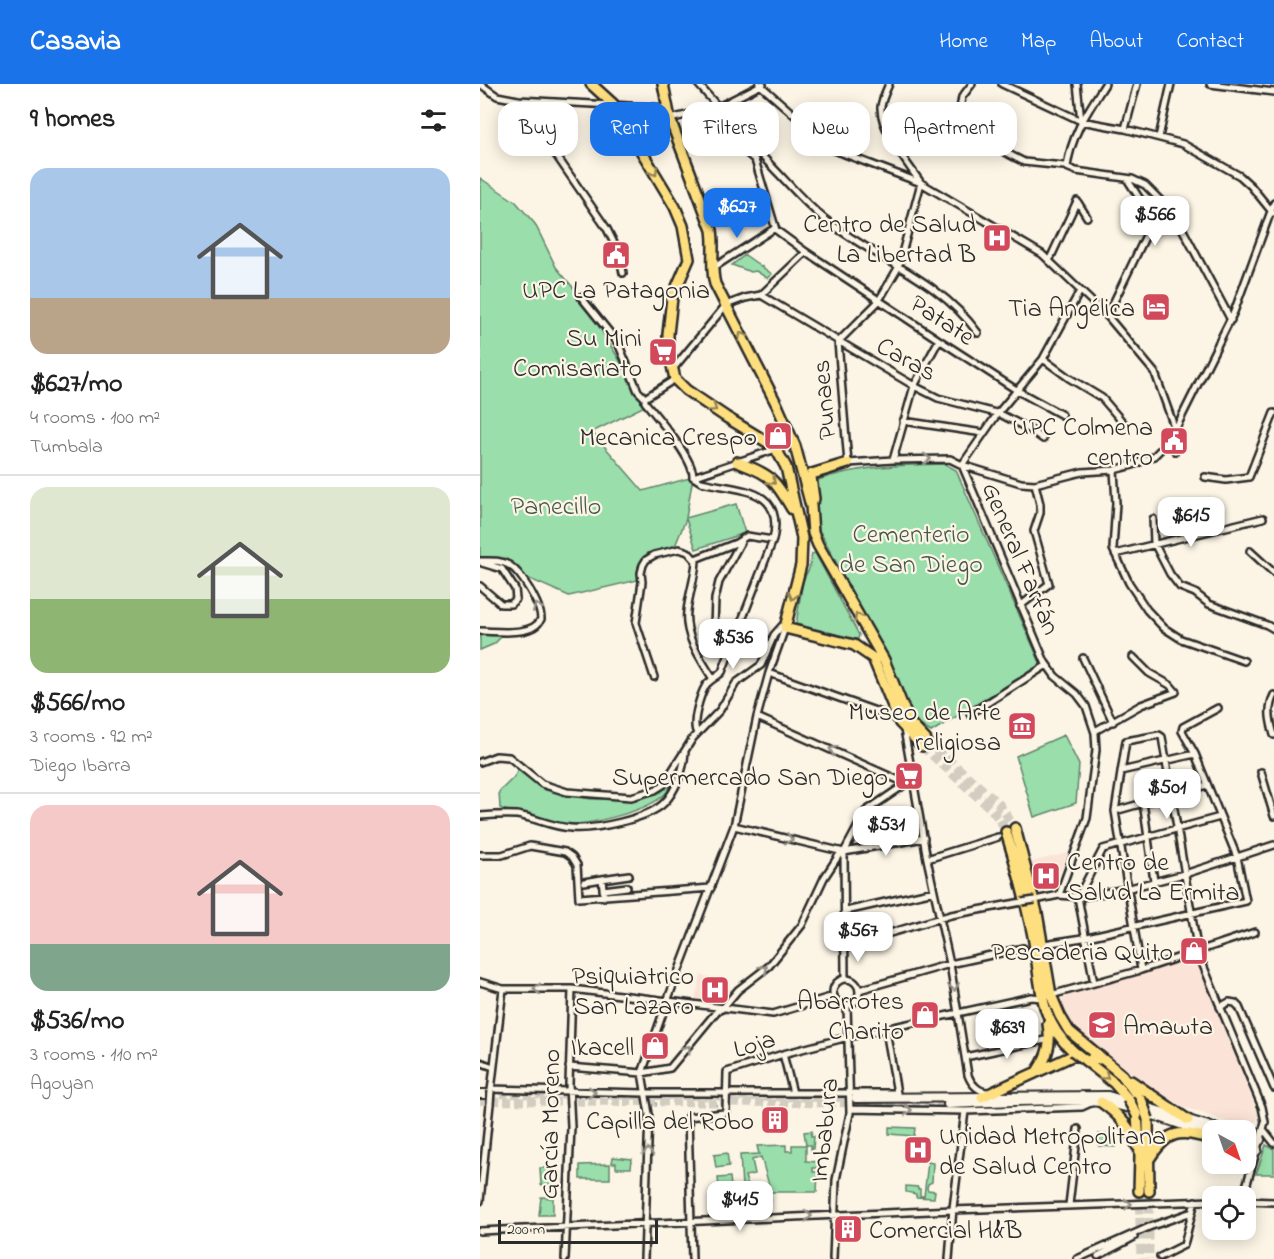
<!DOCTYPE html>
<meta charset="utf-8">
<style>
body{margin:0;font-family:"Indie Flower",sans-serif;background:#f2f2f2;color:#222;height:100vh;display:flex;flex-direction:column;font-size:22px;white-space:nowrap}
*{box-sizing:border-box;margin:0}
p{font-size:20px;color:#767676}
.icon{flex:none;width:33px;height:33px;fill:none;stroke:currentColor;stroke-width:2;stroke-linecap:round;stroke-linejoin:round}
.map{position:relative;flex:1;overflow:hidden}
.panel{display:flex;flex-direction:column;background:#fff;width:480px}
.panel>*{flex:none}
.hud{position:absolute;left:18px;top:18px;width:570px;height:54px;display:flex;gap:12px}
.needle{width:39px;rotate:140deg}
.fabs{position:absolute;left:722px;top:1036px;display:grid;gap:12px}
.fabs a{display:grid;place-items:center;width:54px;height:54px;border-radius:12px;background:#fff;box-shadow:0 3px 15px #0003;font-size:30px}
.scale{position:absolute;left:18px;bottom:15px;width:160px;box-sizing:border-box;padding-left:6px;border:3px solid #2b2b2b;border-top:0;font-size:16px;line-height:21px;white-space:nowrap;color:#2b2b2b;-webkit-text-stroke:4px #fcf5e5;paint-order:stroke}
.price{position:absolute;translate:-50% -51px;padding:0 14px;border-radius:12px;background:#fff;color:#222;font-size:20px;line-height:39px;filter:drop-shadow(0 2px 3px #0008)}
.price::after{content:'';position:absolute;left:50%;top:36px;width:18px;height:14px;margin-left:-9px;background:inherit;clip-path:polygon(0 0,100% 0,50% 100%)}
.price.selected{background:#1a73e8;color:#fff}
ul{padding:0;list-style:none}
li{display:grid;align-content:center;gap:12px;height:318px;padding:0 30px}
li+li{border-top:2px solid #e0e0e0}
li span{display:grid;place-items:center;height:186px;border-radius:18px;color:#555}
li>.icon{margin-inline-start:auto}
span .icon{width:108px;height:108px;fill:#fffc;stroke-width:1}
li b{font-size:26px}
h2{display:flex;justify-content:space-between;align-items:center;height:72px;padding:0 30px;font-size:26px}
.tag{padding:0 21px;border-radius:18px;background:#fff;box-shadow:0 3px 15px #0003;font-size:21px;line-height:54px}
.tag.selected{background:#1a73e8;color:#fff}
header{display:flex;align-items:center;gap:36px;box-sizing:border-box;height:84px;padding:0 30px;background:#1a73e8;color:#fff}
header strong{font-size:28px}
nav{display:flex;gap:33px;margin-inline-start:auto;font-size:21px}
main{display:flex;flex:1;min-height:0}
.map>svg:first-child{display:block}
.built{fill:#fbe4d7}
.green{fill:#99deab;stroke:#62846b;stroke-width:1.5}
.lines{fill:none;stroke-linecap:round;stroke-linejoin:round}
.stream{stroke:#61869b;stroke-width:1.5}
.secondary-tunnel{stroke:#d2cdc0;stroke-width:8;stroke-dasharray:8 4;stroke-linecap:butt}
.primary-tunnel{stroke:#d2cdc0;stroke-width:9;stroke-dasharray:9 4.5;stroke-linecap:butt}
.minor-casing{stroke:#2b2b2b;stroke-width:10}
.secondary-casing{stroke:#2b2b2b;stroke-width:12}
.primary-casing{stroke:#2b2b2b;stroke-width:14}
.minor{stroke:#fcf5e5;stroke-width:5}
.secondary{stroke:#fcf5e5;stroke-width:8}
.primary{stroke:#fedf80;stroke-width:9}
.minor-bridge-casing{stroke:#2b2b2b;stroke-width:10;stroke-linecap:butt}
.primary-bridge-casing{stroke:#2b2b2b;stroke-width:14;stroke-linecap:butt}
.minor-bridge{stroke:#fcf5e5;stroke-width:5}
.primary-bridge{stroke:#fedf80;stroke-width:9}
.oneway{stroke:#948556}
.oneway2{stroke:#949088}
.labels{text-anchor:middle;stroke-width:4.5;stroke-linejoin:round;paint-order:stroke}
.poi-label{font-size:26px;fill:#2b2b2b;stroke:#fcf5e5;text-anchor:end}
.street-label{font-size:26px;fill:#2b2b2b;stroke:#fcf5e5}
.park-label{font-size:26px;fill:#46584b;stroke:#fcf5e5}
</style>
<header>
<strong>Casavia</strong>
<nav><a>Home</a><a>Map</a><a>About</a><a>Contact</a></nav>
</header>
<main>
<section class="panel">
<h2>9 homes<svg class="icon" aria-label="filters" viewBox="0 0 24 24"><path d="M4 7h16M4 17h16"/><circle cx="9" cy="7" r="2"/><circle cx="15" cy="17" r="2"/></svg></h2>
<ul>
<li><span style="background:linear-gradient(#a9c7e8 70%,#b9a48a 0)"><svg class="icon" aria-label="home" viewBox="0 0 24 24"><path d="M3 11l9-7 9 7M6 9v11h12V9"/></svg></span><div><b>$627/mo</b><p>4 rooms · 100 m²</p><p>Tumbala</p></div></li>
<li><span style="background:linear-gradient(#dfe7d0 60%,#8fb573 0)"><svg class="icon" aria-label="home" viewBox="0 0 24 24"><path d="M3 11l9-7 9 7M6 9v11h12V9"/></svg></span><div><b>$566/mo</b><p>3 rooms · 92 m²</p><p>Diego Ibarra</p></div></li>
<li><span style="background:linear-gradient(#f6c9c9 75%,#7fa58c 0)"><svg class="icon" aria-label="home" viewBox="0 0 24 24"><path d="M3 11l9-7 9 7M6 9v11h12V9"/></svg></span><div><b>$536/mo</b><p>3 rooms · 110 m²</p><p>Agoyan</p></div></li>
</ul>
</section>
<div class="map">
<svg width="794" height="1175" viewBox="0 0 794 1175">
<rect width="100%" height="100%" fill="#fcf5e5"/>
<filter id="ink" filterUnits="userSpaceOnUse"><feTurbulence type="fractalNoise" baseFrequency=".0167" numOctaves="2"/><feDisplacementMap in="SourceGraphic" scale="12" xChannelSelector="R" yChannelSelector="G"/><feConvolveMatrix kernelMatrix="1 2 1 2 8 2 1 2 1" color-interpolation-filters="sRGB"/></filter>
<g filter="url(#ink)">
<path class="built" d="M588,769L573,806L557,809L550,778Z
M716,874L778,1029V1035L772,1042L766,1044L759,1042L703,1023L645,990L594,946L584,933L577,917L596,908Z
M221,891L244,897V901L256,907L240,922L214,917Z"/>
<path class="green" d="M0,94L36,118L55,140L76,183L101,213L167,321L112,348L163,407L213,393L206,434L256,420L265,449L216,465L206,435L195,462L168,469L158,482V496L89,512L38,490L30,481L0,477Z
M265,171L292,190L287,194L276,187L271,188L252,181Z
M465,380L476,386L561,581L451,648L433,637L427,626L407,570L399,559L335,438L337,416L335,397C376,382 421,381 465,380Z
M335,469L379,551L378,555H373L316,540L323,496L329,485L332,470Z
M0,547H27L14,560L0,566Z
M584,651L599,681L596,719L554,733L536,672Z
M38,686L66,706L111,715L153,714L184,703L194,694C192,699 189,706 185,710C167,728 103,743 79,740C66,738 55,731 43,729C34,728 28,728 20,724L19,708L34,693Z
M409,1043L435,1044L434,1052L409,1050Z
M332,1047L331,1052H334L333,1065L331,1066V1061H326V1077L338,1078V1084H333V1088H338L337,1108H290L291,1117H284L283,1103L289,1101L281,1073L272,1076L275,1090L265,1092L268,1102L262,1103L260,1071L279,1070L277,1062L306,1061V1067H312V1061H326L324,1048Z
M619,1050L637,1051L636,1063L619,1062Z
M786,1061L794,1065V1090H776Z
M247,1069L249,1082L236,1084L234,1071Z
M133,1073L152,1075L151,1084H136V1079H132Z
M448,1078L453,1079L452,1098L448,1100L447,1104L448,1106L455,1107L454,1114L436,1113V1110L426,1108V1102L438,1103V1105H440V1112H444Z
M130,1080V1095H100V1081Z
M60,1084H74L72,1100L61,1101Z
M250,1093L253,1122L241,1123L238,1094Z
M61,1113L73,1114V1131H59Z"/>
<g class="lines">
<path class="stream" d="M176,1022V1019
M206,1022V1019
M236,1022V1019"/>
<path class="secondary-tunnel" d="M8,1010L374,1014
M0,1017L468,1020"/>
<path class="primary-tunnel" d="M446,656L519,720L535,744
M442,662L511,725L520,736L526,748
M659,1107L661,1175
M669,1107V1175"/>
<g class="minor-casing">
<path id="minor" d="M0,0L17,12L38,16L187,24
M218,0C245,31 272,62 300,91C315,107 329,123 346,136C398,177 457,193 498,249
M279,0L354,66L441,99L562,170L629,234L675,289L695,345
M409,0C406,7 402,15 401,23C400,46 428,80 441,99L418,184L398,218L358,258L368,379L413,376L470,375L482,381L541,399L555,400L602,388L634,386L653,381L674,372L690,356L754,228L794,119
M492,0L482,13L480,25L485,37L493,46L515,63L544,78L584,82L596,87L652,95L665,101L695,131L751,236
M522,0L601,37L645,45L703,60L760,92L771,102L793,129
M597,0L601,37
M730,0L794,8
M38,16L127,145L139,169L143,189
M231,26V34L235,42L275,76L296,146L326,168L459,256L538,307L582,331
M190,35L238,23L283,0
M645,45L657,0
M679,53L691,0
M587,83C591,51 608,27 625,0
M569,177L597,117L607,133
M233,184L295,144
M281,211L436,303L458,314L520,330L549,345L563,355
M101,213L138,259L158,307L165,314
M627,232L671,141L669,129L647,95
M563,275L589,294L622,314L646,342
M193,285L246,221L265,214L281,211L326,168
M195,295L165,314V318C177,333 214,375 213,393
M423,337L503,349
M690,356L695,367
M413,376L434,302L459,256
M482,381L565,578L575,592L597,610L606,622L615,649L616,666L607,734L579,811
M482,381L518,329L563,275L600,207
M634,386L636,419L633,465L649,499L667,526L684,544L701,555L764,577
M213,393L221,398C260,407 305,403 293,456L242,588C237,593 230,596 226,601C220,611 211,640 217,649
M213,393L296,365
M725,393L746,396L769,393L794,329
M673,435L674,459L690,490L700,503L715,509L729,520L787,541L794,545
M770,467L794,489
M635,470L783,434
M215,475L256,459L267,452L293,456
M0,477C10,477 20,476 29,481C41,488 61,521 61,535C53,553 17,547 0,547
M0,502L21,520H31L36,515L35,505L22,485L2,479
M540,522L569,500L554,447L560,429V420L555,400
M254,558L250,548L234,543L235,515L239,498L263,454
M603,574L633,638
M289,589L418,635
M174,593L156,539L162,498L161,489L163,481L166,476L174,471L199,465L208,468L216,477C215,494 209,510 207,527C204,553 221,575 233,595
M794,611C787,625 790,637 794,651
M490,630L567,581
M277,633L425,699
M424,645L447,775L470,880L488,991C491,1000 499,1008 508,1008
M615,647L661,621L696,608L690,601L669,589L653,573
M0,678L16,672L29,673L62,700L87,708L151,713L175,706L183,701L213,654L240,626L256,599L281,581L294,551L302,542L305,544L289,589L277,633L254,742L186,920L162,989L169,1030L164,1175
M641,687L715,670
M781,688L794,732
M663,718L674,797
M635,727L727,701
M0,732C12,731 25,730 37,731C56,734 72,743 91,744C114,746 168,735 184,719C196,707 204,685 205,668
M254,742L364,768L444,754
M364,768L365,895
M0,771H22L50,762L85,768L92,773L97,781L99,814L231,804
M447,775L518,753
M104,798L122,795
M123,806L147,803
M124,813L122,795L149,791
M598,813L623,765L740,733
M598,813L614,899
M555,816L579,811L601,813L646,805L708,789L794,761
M366,827L454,807
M564,860L603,854L766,817L757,773L715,670L702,647L703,643L738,624
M366,862L471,831L542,818
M661,886L635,727L646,657L679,651L682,653L718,869L782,1023L785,1038L763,1113
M353 908a13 13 0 1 1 26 0a13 13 0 1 1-26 0Z
M0,898L23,905H92L293,930L354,912
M379,906L470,880L543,864
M571,911L661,886L775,848
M740,923L749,918L755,919L759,923L794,1004
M303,970L313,1009
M485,973L570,955
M0,978L13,983
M89,983L162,989L190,984L237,927L242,925L258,906L289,882L322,841L344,794L359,771L364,768L386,727L433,695
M11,1005L164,1009H417L406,946
M11,1007L23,905
M370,1025L485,1027L602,1023L613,1018
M783,1045L794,1059
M0,1117L10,1020
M765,1117L794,1118
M589,1121L598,1045
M0,1147L473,1126L732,1117
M618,1172L654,1153
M680,1173L704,1161L715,1117
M85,1175L91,1043L89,1000L92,905
M212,1175L208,1033L244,1029L246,1027L247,988L303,970L368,953L551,913L562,914
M353,1175L356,1096L370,1029L367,921
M469,1175L473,1124L485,1027
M597,1175L669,1143L712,1128"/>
</g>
<g class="secondary-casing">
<path id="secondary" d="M0,1010H8
M376,1014L628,1012L745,1047
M468,1020C517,1018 573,1014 621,1018C654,1022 699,1040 732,1051
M765,1052L780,1056
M765,1061L777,1066"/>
</g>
<g class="primary-casing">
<path id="primary" d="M111,0L133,20L195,123L203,142L209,175L192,214L188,250V264L195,295L206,306L246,333L287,358L296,365L306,383L322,454L321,481L305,544L374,561L393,574L420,639L442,662
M183,0L190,35L232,146C235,164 230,182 235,200L297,321L315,362L331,422L333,449L338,461L404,576L429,638L446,656
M257,378C290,390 294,394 312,425
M334,415L331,393L332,390L368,379
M535,744L557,829L571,911L580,932L589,947L642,991L662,1018
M526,748C536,780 545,814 552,847C562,893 555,933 593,967
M605,976L634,999L648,1015
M558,986C569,970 571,958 568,940
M651,997L708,1036
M502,1013L592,972L605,971L619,975
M621,1018C637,1029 651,1044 657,1062
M657,1031L660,1072L659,1107
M668,1035L669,1107
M669,1075C689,1045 699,1046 732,1055"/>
</g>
<use href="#minor" class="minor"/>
<use href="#secondary" class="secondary"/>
<use href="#primary" class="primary"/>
<g class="minor-bridge-casing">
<path id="minor-bridge" d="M542,818L555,816
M10,1020L11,1007"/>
</g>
<g class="primary-bridge-casing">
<path id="primary-bridge" d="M593,967L605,976
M648,1015L657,1031
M662,1018L668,1035"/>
</g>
<use href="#minor-bridge" class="minor-bridge"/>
<use href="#primary-bridge" class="primary-bridge"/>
</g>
<defs><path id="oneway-chevron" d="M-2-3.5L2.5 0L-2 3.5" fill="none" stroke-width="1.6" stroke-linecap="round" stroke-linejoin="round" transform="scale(1.5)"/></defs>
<g class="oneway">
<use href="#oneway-chevron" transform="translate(174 88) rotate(59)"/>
<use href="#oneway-chevron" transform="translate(262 252) rotate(-118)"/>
<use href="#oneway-chevron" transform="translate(233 324) rotate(34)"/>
<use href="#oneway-chevron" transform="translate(292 397) rotate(43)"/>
<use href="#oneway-chevron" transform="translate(313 512) rotate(104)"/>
<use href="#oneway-chevron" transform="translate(378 533) rotate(-119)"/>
<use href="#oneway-chevron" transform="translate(625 992) rotate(37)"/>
</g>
<g class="oneway2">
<use href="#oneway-chevron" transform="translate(447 375)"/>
<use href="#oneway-chevron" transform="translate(57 523) rotate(-111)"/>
<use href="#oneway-chevron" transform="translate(353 666) rotate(-157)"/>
<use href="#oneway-chevron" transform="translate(309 755) rotate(14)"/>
<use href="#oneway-chevron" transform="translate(284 885) rotate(-42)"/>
<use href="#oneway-chevron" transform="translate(474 903) rotate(80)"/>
<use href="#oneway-chevron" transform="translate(57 905) rotate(180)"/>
<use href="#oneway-chevron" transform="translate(207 965) rotate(-51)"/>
<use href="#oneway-chevron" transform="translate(112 1008) rotate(1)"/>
<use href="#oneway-chevron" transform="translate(428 1026) rotate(1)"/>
<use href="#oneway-chevron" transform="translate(168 1068) rotate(-88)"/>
<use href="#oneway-chevron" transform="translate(648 1120) rotate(-2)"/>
<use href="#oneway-chevron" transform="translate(328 1132) rotate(-3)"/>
</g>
</g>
<defs>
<g id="hospital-square" transform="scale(1.5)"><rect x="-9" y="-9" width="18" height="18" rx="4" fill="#d1495b" stroke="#fcf5e5"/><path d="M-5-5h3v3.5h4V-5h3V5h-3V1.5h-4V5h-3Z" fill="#fff"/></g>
<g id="civic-square" transform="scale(1.5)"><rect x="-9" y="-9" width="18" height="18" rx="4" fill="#d1495b" stroke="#fcf5e5"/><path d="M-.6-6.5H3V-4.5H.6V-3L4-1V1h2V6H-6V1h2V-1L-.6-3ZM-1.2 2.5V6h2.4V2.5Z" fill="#fff"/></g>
<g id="hotel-square" transform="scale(1.5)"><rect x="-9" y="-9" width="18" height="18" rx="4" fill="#d1495b" stroke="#fcf5e5"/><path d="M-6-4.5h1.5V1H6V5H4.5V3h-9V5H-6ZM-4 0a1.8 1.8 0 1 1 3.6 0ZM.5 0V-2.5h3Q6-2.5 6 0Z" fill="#fff"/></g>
<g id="supermarket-square" transform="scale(1.5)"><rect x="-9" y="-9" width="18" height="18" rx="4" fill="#d1495b" stroke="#fcf5e5"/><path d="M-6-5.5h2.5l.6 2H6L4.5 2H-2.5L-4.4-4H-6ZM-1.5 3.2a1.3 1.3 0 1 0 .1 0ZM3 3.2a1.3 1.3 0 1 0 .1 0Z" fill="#fff"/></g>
<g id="shop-square" transform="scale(1.5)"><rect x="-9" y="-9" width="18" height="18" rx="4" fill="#d1495b" stroke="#fcf5e5"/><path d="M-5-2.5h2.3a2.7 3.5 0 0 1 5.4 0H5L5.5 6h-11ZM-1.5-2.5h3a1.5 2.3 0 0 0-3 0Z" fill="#fff"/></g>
<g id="museum-square" transform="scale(1.5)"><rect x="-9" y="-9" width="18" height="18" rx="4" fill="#d1495b" stroke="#fcf5e5"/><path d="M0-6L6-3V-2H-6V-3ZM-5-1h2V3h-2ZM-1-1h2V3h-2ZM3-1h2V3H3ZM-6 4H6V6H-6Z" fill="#fff"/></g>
<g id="school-square" transform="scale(1.5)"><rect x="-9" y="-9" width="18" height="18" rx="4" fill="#d1495b" stroke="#fcf5e5"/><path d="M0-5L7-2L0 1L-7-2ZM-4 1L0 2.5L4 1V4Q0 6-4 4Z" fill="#fff"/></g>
<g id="building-square" transform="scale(1.5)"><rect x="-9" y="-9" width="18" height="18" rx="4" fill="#d1495b" stroke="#fcf5e5"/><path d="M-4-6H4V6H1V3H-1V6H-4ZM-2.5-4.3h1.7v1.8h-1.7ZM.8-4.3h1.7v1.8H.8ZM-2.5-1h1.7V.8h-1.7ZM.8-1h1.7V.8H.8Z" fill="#fff"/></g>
</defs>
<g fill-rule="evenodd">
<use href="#hospital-square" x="517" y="154"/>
<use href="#civic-square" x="136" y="171"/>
<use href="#hotel-square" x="676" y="223"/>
<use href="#supermarket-square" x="183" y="268"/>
<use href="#shop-square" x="298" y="352"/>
<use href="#civic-square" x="694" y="357"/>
<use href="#museum-square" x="542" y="642"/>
<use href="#supermarket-square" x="429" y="692"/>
<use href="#hospital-square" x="566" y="792"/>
<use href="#shop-square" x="714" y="867"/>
<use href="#hospital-square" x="235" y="906"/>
<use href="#shop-square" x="445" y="931"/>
<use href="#school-square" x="622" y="941"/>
<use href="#shop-square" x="175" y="962"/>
<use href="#building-square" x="295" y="1036"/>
<use href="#hospital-square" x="438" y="1066"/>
<use href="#building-square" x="368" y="1145"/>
</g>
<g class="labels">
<g class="poi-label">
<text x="496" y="148">Centro de Salud<tspan x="496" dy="30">La Libertad B</tspan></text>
<text x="136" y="214" text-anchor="middle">UPC La Patagonia</text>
<text x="655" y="232">Tia Angélica</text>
<text x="162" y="262">Su Mini<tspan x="162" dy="30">Comisariato</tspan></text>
<text x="673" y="351">UPC Colmena<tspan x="673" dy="30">centro</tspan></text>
<text x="277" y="361">Mecanica Crespo</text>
<text x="521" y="636">Museo de Arte<tspan x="521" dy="30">religiosa</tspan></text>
<text x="408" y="701">Supermercado San Diego</text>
<text x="587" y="786" text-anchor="start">Centro de<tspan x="587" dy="30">Salud La Ermita</tspan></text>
<text x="693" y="876">Pescaderia Quito</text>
<text x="214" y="900">Psiquiatrico<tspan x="214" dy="30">San Lazaro</tspan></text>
<text x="424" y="925">Abarrotes<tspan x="424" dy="30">Charito</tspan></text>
<text x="643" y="950" text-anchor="start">Amawta</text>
<text x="154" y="971">Ikacell</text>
<text x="274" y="1045">Capilla del Robo</text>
<text x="459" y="1060" text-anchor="start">Unidad Metropolitana<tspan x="459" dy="30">de Salud Centro</tspan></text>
<text x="389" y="1154" text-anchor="start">Comercial H&amp;B</text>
</g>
<g class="street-label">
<text transform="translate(463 235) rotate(33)" y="9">Patate</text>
<text transform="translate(427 274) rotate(29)" y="9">Caras</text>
<text transform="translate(343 316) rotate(-95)" y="9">Punaes</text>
<text transform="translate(542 474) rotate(67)" y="9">General Farfán</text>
<text transform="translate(274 959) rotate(-17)" y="9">Loja</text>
<text transform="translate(69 1040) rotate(-89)" y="9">García Moreno</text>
<text transform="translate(343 1046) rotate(-84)" y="9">Imbabura</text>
</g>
<g class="park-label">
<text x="76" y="430">Panecillo</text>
<text x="431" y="458">Cementerio<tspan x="431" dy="30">de San Diego</tspan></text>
</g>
</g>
</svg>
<div class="fabs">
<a><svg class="needle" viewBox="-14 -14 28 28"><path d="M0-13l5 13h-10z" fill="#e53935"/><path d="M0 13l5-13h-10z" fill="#767676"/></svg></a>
<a><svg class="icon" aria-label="locate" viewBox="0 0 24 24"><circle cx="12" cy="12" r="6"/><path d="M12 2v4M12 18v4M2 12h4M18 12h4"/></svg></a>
</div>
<div class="scale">200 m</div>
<b class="price selected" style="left:257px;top:155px">$627</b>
<b class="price" style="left:675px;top:163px">$566</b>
<b class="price" style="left:711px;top:464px">$615</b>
<b class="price" style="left:253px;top:586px">$536</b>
<b class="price" style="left:687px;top:736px">$501</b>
<b class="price" style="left:406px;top:773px">$531</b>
<b class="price" style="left:378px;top:879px">$567</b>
<b class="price" style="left:527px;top:976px">$639</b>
<b class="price" style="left:260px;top:1148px">$415</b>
<div class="hud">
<a class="tag">Buy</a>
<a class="tag selected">Rent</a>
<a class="tag">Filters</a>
<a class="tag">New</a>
<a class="tag">Apartment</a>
</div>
</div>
</main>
